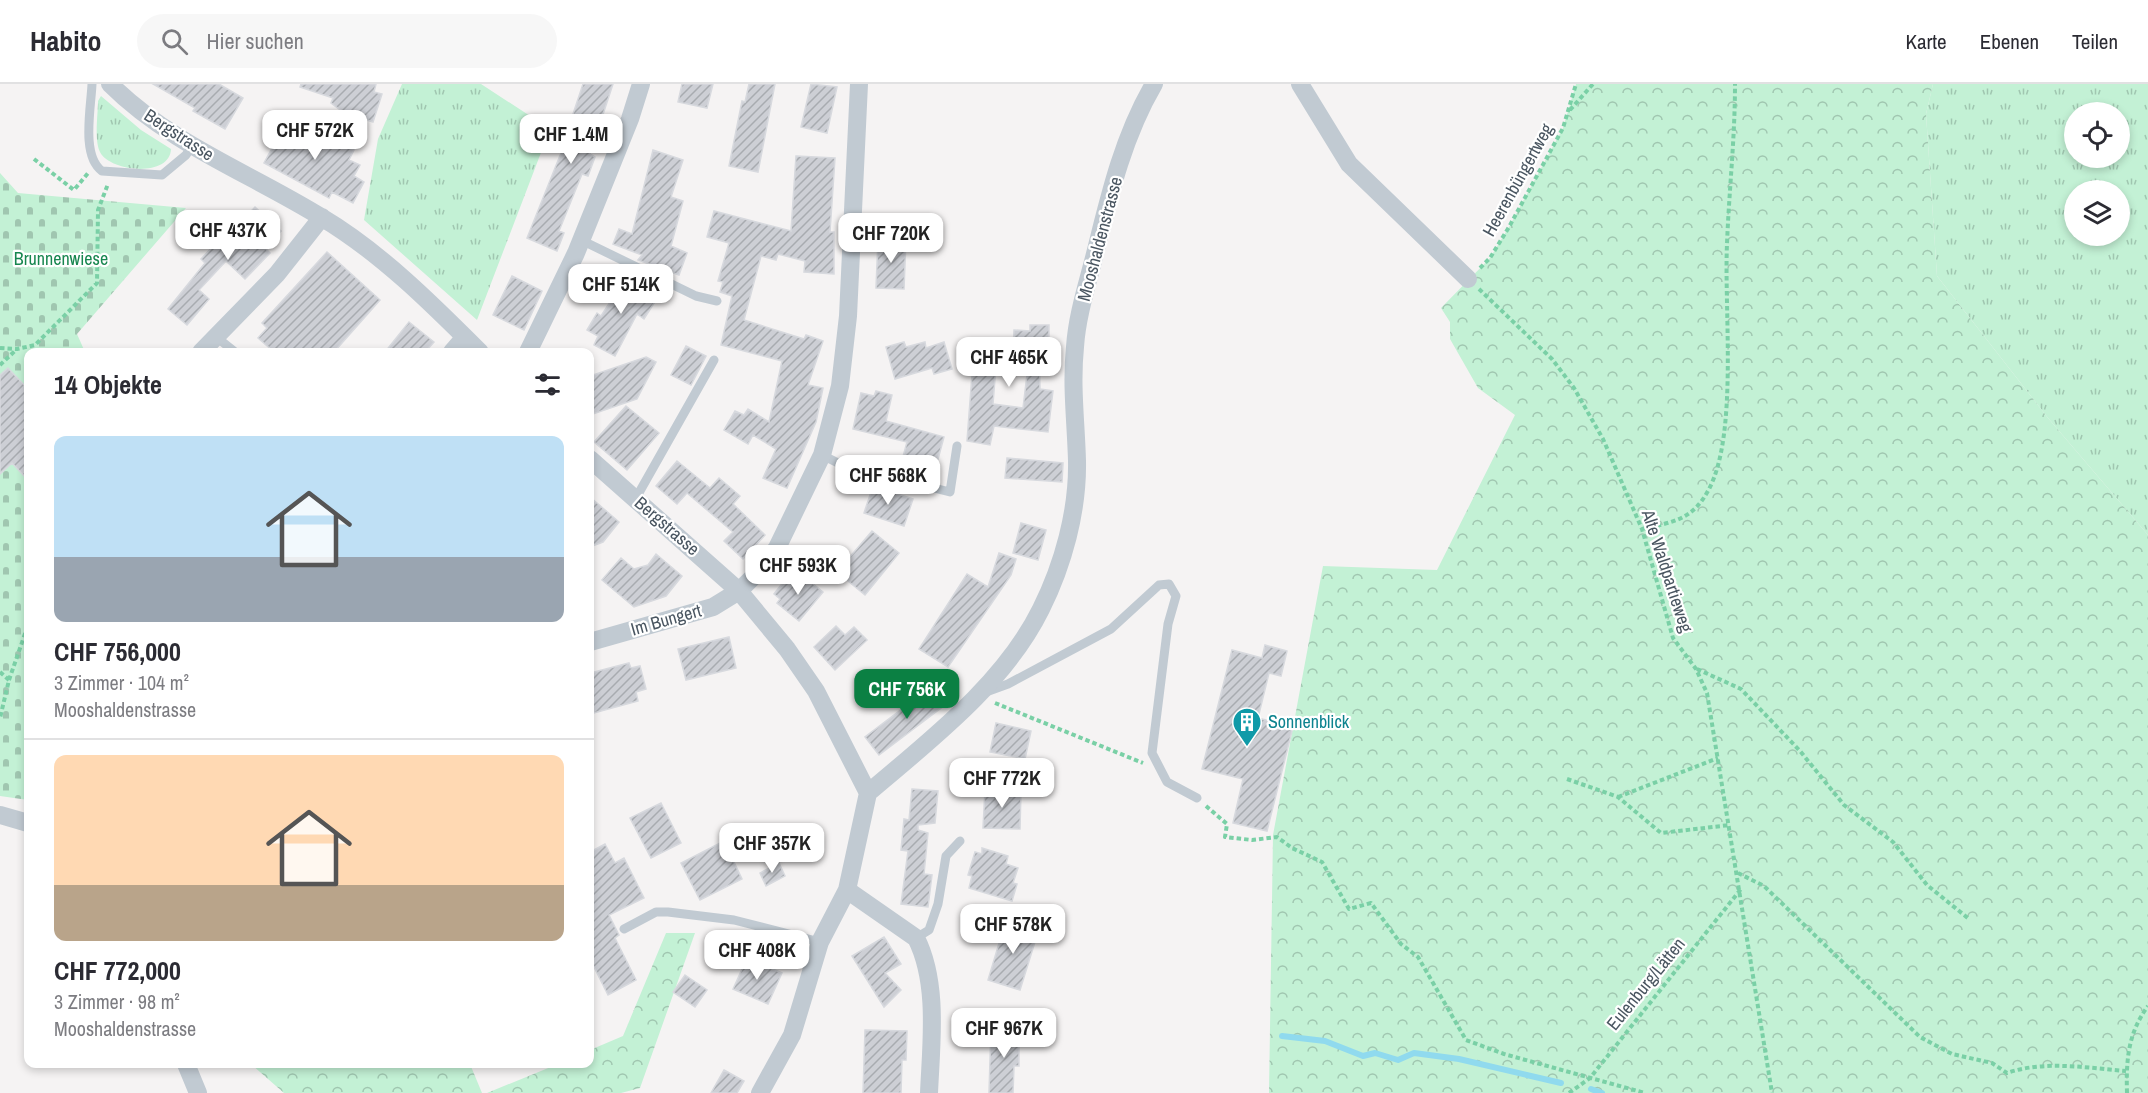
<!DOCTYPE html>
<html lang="de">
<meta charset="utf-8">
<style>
body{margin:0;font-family:"Archivo Narrow",sans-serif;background:#f7f7f7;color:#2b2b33;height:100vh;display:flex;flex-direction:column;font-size:22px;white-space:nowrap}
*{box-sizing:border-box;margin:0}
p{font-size:20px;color:#7c7c81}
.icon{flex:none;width:33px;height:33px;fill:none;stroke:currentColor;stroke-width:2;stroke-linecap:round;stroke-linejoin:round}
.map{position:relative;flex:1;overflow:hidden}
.drawer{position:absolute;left:24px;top:264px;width:570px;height:720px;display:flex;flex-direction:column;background:#fff;border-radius:12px;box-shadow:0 3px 9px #0003}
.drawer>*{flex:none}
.tools{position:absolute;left:2064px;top:18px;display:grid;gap:12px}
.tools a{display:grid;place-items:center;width:66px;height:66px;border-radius:50%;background:#fff;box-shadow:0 3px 9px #0003;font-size:30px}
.price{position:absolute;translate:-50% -51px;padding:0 14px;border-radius:12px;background:#fff;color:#222;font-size:20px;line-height:39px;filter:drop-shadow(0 2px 3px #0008)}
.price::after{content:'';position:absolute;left:50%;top:36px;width:18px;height:14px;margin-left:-9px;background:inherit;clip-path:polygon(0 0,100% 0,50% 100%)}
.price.active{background:#0b8043;color:#fff}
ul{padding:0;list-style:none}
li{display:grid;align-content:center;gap:12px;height:318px;padding:0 30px}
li+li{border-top:2px solid #e1e1e2}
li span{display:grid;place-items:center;height:186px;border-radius:12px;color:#555}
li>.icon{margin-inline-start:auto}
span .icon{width:108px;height:108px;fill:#fffc;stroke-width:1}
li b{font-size:26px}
h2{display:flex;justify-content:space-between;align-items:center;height:72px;padding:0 30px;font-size:26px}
header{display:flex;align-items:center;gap:36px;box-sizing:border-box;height:84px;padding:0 30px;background:#fff;border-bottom:2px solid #e1e1e2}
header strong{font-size:28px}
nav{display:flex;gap:33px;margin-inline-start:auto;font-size:21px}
.search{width:420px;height:54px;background:#f7f7f7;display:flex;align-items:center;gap:15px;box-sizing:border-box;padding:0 21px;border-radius:33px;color:#7c7c81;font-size:22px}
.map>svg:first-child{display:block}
.grass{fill:url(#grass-tufts);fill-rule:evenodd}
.forest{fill:url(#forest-crowns)}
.cemetery{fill:url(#cemetery-stones)}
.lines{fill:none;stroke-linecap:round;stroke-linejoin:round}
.stream{stroke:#90daee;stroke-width:6}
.building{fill:url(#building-hatch);stroke:#d7d9de;stroke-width:1.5;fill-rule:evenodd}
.path{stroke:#7ad0a6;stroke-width:4;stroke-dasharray:4.5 3;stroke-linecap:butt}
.service{stroke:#c1cad2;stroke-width:9}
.minor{stroke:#c1cad2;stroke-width:18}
.labels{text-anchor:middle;stroke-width:4.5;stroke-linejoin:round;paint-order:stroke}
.street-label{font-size:18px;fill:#4a5661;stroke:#fff}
.park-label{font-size:18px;fill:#17864f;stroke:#fff}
.culture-label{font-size:18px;fill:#0d838f;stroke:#fff;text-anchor:start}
</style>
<header>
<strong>Habito</strong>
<div class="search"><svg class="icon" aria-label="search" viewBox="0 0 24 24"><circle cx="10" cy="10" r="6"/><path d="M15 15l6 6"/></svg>Hier suchen</div>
<nav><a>Karte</a><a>Ebenen</a><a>Teilen</a></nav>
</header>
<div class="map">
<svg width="2148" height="1009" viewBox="0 0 2148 1009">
<defs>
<pattern id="grass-tufts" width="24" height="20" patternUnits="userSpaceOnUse" patternTransform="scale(1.5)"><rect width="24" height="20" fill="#c3f1d5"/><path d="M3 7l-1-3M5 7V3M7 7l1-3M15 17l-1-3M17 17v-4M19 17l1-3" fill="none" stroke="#a0c6b0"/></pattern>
<pattern id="forest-crowns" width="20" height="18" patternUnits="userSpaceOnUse" patternTransform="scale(1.5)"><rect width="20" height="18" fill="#c3f1d5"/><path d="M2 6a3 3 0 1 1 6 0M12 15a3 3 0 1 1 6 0" fill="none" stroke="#a0c6b0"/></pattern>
<pattern id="cemetery-stones" width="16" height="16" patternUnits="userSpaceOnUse" patternTransform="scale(1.5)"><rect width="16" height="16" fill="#c3f1d5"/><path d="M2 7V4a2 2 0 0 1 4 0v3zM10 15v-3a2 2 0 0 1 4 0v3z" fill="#a0c6b0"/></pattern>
<pattern id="building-hatch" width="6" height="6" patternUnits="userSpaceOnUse" patternTransform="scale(1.5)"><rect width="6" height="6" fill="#cdcfd5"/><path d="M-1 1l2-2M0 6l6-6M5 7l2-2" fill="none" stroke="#a8abb0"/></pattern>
</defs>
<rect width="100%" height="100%" fill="#f5f3f3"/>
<path class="grass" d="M402,0H481L550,45L477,236L364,136L378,55Z
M1933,0H2148V451L2048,334L1937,192L1926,30ZM2074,28H2120V74H2074ZM2074,106H2120V152H2074Z
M101,12L141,46L171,65C170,94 110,88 100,68C94,56 98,31 98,17Z"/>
<path class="forest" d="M1576,0H1933L1926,30L1937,192L2048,334L2148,451V1009H1269L1273,751L1323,482L1437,486L1515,331L1478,304L1450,255V238L1441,224L1490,174L1509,143L1563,44Z
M666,849H695L640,1004L621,1009H487L558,980H590V966L623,952Z
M251,980H470L482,1009H284Z"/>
<path class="cemetery" d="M0,89L18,109L186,124L77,250L85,268H28V716L0,712Z"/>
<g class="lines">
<path class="stream" d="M1282,952L1325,957L1363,972L1375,969L1398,976L1414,969L1459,975L1561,999
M1591,1005L1602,1009"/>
</g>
<path class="building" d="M153,0H219L243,14L225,45L193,27L195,24Z
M301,0H376L374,8L382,10L373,38L343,28L331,19L333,14L300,3Z
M583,0H613L590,70L595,73L588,92L582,90L559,147L564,149L557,167L527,154L575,34L572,33Z
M682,0H713L707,24L678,18Z
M749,0H775L758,88L729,82L742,17L745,18Z
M811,0L837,3L827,49L801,43Z
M290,31L354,66L349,76L360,81L354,92L364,98L353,119L332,108L329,114L264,79Z
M653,66L683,76L671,113L683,117L671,162L687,169L679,191L638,176L642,171L613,160L619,145L632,150Z
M796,72L835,74L830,148H834V190L804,188L805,177L778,170L776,176L761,172L744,236L804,255L806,251L823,257L808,301L823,304L816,338L787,404L763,394L776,365L753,351L748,360L724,346L735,327L744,331L748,325L769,338L782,277L721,261L732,212L720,208L723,198L718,197L729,159L707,153L714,127L791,147Z
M255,123L281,147L265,164L270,169L245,195L226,177L199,206L209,215L187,241L168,225L205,179L201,175L216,159L219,161Z
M878,155L906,156L904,205L876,204Z
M327,168L380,216L334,268H274L258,254L267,244L262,239Z
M512,192L542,207L524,246L493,231Z
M627,192L658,213L644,235L637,230L615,272L594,261L598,252L587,246L597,229L601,232Z
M409,238L434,258L425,268H385Z
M1030,241H1049V260H1039L1040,305L1053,307L1048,348L994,342L990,361L967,357L974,264L1013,267L1014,246L1030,247ZM996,282H1028L1023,324L993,320Z
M904,258L906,263L925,258L926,264L944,258L952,285L934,290L932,284L895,295L886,263Z
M686,262L706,272L691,301L671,291Z
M646,273L656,278L637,315L590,331V292Z
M8,284L28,305V396L12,379L0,390V291Z
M876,307L892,311L886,337L944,353L934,390L901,380L907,358L853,345L861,309L874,312Z
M626,322L659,349L627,386L594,358Z
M1007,374L1063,379L1062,398L1005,394Z
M677,377L710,404L719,394L740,412L733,420L765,451L743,475L724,457L733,448L687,409L677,420L656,402Z
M873,402L913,415L904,442L864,429Z
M590,413L619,438L603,458L590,463Z
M1021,439L1046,446L1038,476L1013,469Z
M872,447L899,469L865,511L837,488Z
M999,469L1016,475L1011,491L948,583L919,565L967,490L988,503Z
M656,470L682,492L666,512L634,523L602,496L621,474L634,485L648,481Z
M800,489L823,508L799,537L777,519L780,515L774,510L785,496L790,501Z
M836,542L845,551L854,543L867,556L835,586L814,563Z
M729,553L736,584L686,596L678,565Z
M1265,561L1287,567L1281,592L1269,589L1258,634L1293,643L1267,747L1233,739L1243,695L1202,685L1232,566L1262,574Z
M629,579L631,584L640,582L646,605L636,608L638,617L590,630V589Z
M935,600L949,618L879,671L865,653Z
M996,639L1031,647L1025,675L990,668Z
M912,705L938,707L935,739L918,741V746L928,749L924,790L932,791L928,823L901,820L908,767L901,766L904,735L909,736Z
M985,705L1021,707L1020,745L983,744Z
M661,719L681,759L651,774L630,734Z
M724,757L742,795L700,816L681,779Z
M605,760L615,779L624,774L644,814L609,831L619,851L615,854L636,896L608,911L590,875V768Z
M982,764L1008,772L1006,780L1018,784L1013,799L1017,800L1012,817L969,804L972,792L968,791L975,768L982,770Z
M779,779L785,792L766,802L760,789Z
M1006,836L1039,845L1020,906L988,896Z
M884,853L901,880L885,889L901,906L884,923L852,872Z
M747,874L782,889L768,920L733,905Z
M685,891L707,906L695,923L673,908Z
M991,943H1019V982H1014L1013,1009H989Z
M865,946L907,947L906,976H902L901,1009H863Z
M724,986L744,997L737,1009H711Z"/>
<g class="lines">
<path class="path" d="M1570,26L1593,0
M34,75L74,106L89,88
M1480,184L1490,174L1509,143L1563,44L1576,0
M1479,205L1552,275L1574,304L1603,355L1642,445L1673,554L1696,585L1707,609L1772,1009
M0,264L17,265L35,261L97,199L98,126L108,100
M0,281L17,265
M1642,445C1673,438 1693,436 1709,405C1738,350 1724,226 1727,160C1729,107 1735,54 1735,0
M1697,585L1741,605L1800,667L1844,721L1893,758L1927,801L1969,835
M0,588L9,596L0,634
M9,596L28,541
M995,619L1143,679
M1567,695L1618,713L1661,749L1730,741
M1618,713L1718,674
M1206,722L1227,740L1225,753L1252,756L1277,753L1292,764L1322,778L1349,825L1371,819L1401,860L1418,873L1466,956L1504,970L1645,1009
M1738,789L1764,802L1920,953L1952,970L1992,979L2007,989C2045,976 2087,984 2126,987
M1569,1009L1590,994L1741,805
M2127,1009C2126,976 2128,949 2148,922"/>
<path class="service" d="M92,0C91,24 81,72 102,87L162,91L186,71L192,61
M581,156L696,212L717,217
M215,252L235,268
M822,371L842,381L950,408L957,362
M636,414L714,276
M986,608L1008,600L1111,545L1159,501L1169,500L1176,512L1168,540L1152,669L1167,698L1197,714
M624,845L656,828H668L734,836L820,858
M916,854L929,846L938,820L946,772L960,757"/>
<path class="minor" d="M110,0C170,60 250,89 321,133C380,168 432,220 480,268
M1300,0L1349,80L1468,195
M201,268L277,190L322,133
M452,268L465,253
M528,268L576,169L630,35L641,0
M590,375L739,507L787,565L816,607L868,709L847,806L820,858L792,951L760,1009
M590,558L713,523L739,507L758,488L777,464L822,371L840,302L848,232L859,0
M868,709C930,656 1004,600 1041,525C1063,481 1078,427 1077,377C1076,338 1071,302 1075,263C1077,231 1088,198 1096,166C1110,109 1124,51 1154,0
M0,731L28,739
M847,806L916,854C939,899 931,961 929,1009
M186,980L198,1009"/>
</g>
<defs>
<g id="building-pin" transform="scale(1.5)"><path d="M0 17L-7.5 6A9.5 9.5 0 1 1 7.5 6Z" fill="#0f9aa8" stroke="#fff"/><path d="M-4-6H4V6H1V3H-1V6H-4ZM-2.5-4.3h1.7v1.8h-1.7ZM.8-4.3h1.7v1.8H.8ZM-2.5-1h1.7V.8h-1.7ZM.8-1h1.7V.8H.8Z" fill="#fff"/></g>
</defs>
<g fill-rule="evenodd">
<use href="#building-pin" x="1247" y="638"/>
</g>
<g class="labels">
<g class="street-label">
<text transform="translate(179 51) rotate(33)" y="6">Bergstrasse</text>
<text transform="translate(1518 96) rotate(-61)" y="6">Heerenbüngertweg</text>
<text transform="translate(1100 155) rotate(-75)" y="6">Mooshaldenstrasse</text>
<text transform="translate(667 442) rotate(41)" y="6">Bergstrasse</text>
<text transform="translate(1667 487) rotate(72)" y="6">Alte Waldpartieweg</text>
<text transform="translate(666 536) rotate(-16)" y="6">Im Bungert</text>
<text transform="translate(1646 900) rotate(-51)" y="6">Eulenburg/Lätten</text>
</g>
<g class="park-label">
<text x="61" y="181">Brunnenwiese</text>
</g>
<g class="culture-label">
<text x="1268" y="644">Sonnenblick</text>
</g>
</g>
</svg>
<div class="tools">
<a><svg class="icon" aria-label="locate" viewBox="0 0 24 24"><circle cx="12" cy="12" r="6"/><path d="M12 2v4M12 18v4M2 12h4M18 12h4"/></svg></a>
<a><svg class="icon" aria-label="layers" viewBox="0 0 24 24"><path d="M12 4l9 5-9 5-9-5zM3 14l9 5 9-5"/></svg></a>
</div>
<b class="price" style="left:315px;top:77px">CHF 572K</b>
<b class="price" style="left:571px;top:81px">CHF 1.4M</b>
<b class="price" style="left:228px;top:177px">CHF 437K</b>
<b class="price" style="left:891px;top:180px">CHF 720K</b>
<b class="price" style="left:621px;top:231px">CHF 514K</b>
<b class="price" style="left:1009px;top:304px">CHF 465K</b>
<b class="price" style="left:888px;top:422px">CHF 568K</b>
<b class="price" style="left:798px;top:512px">CHF 593K</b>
<b class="price active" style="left:907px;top:636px">CHF 756K</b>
<b class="price" style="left:1002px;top:725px">CHF 772K</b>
<b class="price" style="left:772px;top:790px">CHF 357K</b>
<b class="price" style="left:1013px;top:871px">CHF 578K</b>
<b class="price" style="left:757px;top:897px">CHF 408K</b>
<b class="price" style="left:1004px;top:975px">CHF 967K</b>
<section class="drawer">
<h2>14 Objekte<svg class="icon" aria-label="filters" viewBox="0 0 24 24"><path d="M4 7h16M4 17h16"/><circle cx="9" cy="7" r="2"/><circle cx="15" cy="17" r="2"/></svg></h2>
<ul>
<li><span style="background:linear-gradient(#bfe0f5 65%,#9aa5b1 0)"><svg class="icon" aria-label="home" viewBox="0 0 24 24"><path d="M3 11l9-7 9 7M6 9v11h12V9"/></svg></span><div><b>CHF 756,000</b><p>3 Zimmer · 104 m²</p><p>Mooshaldenstrasse</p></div></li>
<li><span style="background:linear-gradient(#ffd9b3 70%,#b9a48a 0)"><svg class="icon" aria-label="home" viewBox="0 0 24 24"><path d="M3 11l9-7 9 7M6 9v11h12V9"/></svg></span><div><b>CHF 772,000</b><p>3 Zimmer · 98 m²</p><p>Mooshaldenstrasse</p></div></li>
</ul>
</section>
</div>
